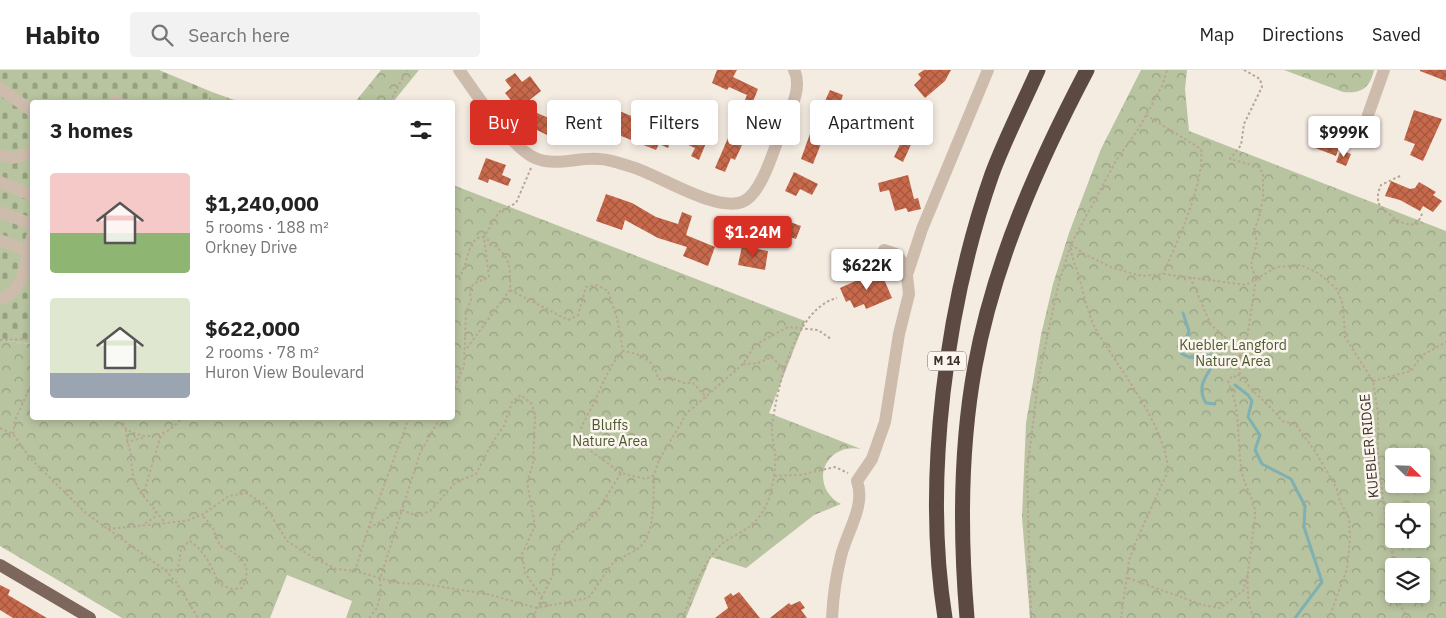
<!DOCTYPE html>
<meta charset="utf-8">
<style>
body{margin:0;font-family:"IBM Plex Sans",sans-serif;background:#f2f2f2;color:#222;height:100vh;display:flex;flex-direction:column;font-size:19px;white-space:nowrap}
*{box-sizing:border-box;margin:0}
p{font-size:16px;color:#767676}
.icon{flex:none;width:28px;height:28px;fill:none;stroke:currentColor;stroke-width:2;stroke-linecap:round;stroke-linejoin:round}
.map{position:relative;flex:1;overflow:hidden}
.drawer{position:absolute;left:30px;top:30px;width:425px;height:320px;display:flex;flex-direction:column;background:#fff;border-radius:5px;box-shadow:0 2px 8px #0003}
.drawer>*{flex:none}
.banner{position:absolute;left:470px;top:30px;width:475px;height:45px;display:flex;gap:10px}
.needle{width:32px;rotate:113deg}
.fabs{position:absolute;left:1385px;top:378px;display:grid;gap:10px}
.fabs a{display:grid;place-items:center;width:45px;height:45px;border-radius:5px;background:#fff;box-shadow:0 2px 8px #0003;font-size:25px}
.price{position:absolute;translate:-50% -42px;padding:0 11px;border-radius:5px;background:#fff;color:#222;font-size:16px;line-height:32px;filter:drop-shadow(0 1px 2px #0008)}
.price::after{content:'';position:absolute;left:50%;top:30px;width:15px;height:11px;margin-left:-8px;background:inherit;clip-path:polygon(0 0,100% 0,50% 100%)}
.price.active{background:#d93025;color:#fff}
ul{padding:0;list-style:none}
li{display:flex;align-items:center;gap:15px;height:125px;padding:0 20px}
li span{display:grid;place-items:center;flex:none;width:140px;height:100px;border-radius:5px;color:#555}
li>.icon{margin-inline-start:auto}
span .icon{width:60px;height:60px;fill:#fffc;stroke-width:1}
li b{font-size:21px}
h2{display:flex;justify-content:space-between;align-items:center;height:60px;padding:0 20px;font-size:21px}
.tag{padding:0 18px;border-radius:5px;background:#fff;box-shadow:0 2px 8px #0003;font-size:18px;line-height:45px}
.tag.active{background:#d93025;color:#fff}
header{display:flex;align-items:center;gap:30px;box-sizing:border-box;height:70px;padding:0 25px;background:#fff;border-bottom:1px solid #e0e0e0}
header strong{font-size:24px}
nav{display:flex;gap:28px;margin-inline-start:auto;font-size:18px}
.search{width:350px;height:45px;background:#f2f2f2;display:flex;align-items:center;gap:12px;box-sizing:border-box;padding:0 18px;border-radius:5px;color:#767676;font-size:19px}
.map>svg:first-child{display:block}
.forest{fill:url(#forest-crowns);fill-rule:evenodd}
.cemetery{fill:url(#cemetery-stones)}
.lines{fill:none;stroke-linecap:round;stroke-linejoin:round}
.stream{stroke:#7fb0b2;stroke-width:3}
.building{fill:url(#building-cross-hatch)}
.path{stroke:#b9a596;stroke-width:2;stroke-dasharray:2.5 2.5;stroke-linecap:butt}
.minor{stroke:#cdbbac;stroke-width:12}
.major{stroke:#7d675c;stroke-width:12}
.highway{stroke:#5c4a42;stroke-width:15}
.labels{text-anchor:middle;stroke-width:5;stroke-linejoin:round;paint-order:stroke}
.shield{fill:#fbf5ee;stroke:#756b66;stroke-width:1}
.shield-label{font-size:12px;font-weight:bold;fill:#3b302b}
.park-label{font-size:14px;fill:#4a5a2e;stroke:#fbf5ee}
.street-label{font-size:14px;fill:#3b302b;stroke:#fbf5ee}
</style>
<header>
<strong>Habito</strong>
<div class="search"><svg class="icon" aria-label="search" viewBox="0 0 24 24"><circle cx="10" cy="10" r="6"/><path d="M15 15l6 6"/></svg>Search here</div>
<nav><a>Map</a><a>Directions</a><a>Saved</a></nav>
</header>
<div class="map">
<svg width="1446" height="548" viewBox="0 0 1446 548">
<defs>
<pattern id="forest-crowns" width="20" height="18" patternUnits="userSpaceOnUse" patternTransform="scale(1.25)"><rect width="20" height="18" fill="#b8c4a0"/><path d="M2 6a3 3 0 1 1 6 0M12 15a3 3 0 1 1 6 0" fill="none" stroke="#97a083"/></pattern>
<pattern id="cemetery-stones" width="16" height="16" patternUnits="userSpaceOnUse" patternTransform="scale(1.25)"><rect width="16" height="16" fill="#b8c4a0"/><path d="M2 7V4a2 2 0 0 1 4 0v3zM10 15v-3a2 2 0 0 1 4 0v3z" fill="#97a083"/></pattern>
<pattern id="building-cross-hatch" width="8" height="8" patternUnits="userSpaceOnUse" patternTransform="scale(1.25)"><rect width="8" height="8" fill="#c8694b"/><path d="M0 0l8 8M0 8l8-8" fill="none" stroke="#a4573f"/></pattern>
</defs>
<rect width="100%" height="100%" fill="#f4ebe1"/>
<path class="forest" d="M381,0H419L393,32H355Z
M1141,0H1187L1185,19L1189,61L1446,161V548H1030L1022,447L1026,353L1041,265L1053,214L1069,163L1101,79ZM1421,386V414H1394V386ZM1394,441H1421V469H1394ZM1394,496H1421V524H1394Z
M1284,0H1374C1370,18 1361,24 1343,22Z
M212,22L240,32H206Z
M453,115L805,251L769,343L861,379C824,372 808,416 841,434L814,445L746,498L711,487L686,548H346L352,531L287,505L270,548H122L0,476V270L30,274L32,271V348H452Z"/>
<path class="cemetery" d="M0,0H159L212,22L206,32H32V271L30,274L0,270Z"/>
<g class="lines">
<path class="stream" d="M1183,243L1189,261L1181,283C1192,291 1200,287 1212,285L1215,292C1206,306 1196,317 1206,333L1215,334
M1235,315L1248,325L1252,331L1248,347L1260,365L1255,380L1262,394L1291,409L1305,436L1304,457L1322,512L1295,548"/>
</g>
<path class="building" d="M717,0H737L733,7L758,19L752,34L758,36L751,54L737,48L747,25L729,17L727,20L712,13Z
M924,0H951L945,11L925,28L914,15L921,8L918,4Z
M1420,0H1446V11L1420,1Z
M515,3L522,12L530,6L541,21L518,39L505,23L511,18L505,10Z
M830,20L843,25L839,36L843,37L837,52L828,49L822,65L824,66L813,94L801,89L822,30L825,31Z
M617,40L636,48L633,54L652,62L654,57L673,65L668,78L659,74L656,80L609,61Z
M1414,40L1442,49L1423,91L1410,85L1415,74L1404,70Z
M912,41L933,43L932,56L920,55L903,92L894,87L906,62L910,64Z
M537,43L570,57L571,46H595V61H558L555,69L531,57Z
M692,59L709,66L699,90L691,86L695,78L686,74Z
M1318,62L1341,71L1336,86L1313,77Z
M728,68L742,75L735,90L731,88L725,102L715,98Z
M1341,80L1351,84L1346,96L1336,92Z
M486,88L506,95L502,105L511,109L508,116L489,109L488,113L478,109Z
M794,102L818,114L812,125L800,119L796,126L785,121Z
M908,105L914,129L918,128L921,139L908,142L906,138L895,141L889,120L880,122L878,113Z
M1391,111L1410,119L1415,118L1419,112L1436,122L1433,125L1442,131L1433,142L1423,136L1420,141L1400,130L1385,126Z
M606,124L632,133L656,147L678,154L682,142L692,146L686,165L715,177L708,196L683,186L687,177L658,168L625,150L622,160L596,151Z
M779,148L801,156L796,169L774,162Z
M742,176L768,181L765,200L738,195Z
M880,200L892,228L866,239L864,234L854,238L850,230L846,232L840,218Z
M0,515L10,520L8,525L47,548H13L0,540Z
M739,522L760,548H715L728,538L724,528L731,523L733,526Z
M800,531L805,538L801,540L807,548H770L789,533L791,535Z"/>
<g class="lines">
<path class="path" d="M1244,0L1260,9L1262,17L1244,54L1241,75L1230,89L1259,97L1263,104V128L1259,148L1254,160L1257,172L1251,195L1256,209
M390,32L407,0
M1146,45L1201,79C1205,113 1177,172 1163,204
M531,98L516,133L499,142L484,167C508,185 511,189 510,220L568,250L578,245L586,217L597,215L608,221L617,248L623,281C641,284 655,290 658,309H674L684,313H693L707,328
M1400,106L1381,115L1378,123V133C1389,144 1400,157 1417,154L1423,142
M1071,174L1084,184L1113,198L1142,206L1163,204L1246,215L1277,197L1301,195L1318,203L1337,219L1343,235L1345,267L1373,311L1378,344V385L1386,454L1393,486L1394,512
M1071,178C1071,187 1077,198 1079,207C1084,224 1087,242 1095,258C1118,298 1166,355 1168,401L1134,476L1129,491L1121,548
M452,207L460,206C468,193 466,179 477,168L484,167L489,207L473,214L470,221L471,230L466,242L464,296L452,323
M1190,207L1211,255L1240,280L1239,299
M1256,209L1248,262L1239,302C1250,322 1269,333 1282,351L1295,354L1315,381L1336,417L1340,431L1349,448L1350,469L1347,499L1329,548
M0,270L32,269
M467,278L510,220
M743,294L758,293L772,287L783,299
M1239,304L1238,307L1232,306L1228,312C1242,341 1236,371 1242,402C1244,416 1256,432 1255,446C1253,475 1240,521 1254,548
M1373,311L1411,301L1421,286L1446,272
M121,348L126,359C147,372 167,366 182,348
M440,348L420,383L402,440L417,446L430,441L456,412L476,404L492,373L504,356L512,332L521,325L532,334L535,346L533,394L527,412L535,456L522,484L525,503L542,527L553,505V490L557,479L565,467L587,452L598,440L621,403L646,409L654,405L659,390L687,343L743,294L755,275L788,257L818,260L831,269
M0,358L13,364L30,388L87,444L165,500L176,512L198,548
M126,359C126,371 130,377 131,386C132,414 138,420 156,441L154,448L142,455
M13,364L15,350L32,313
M126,372L143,368
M621,403L588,379L578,367C581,355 587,347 593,335C602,316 608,297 623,281
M774,406C775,398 776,390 775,383C774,374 771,364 772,356C777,318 795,238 837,228
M143,426L160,368L164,365
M156,441L165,453
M369,458L402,440
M108,459L186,451L202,445L229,426L246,423L264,434L287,471L314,488L336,499L355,501L397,513L424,514L487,524L537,538L588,528C597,518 604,503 613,493C620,487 632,484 640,477C656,461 653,426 654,405
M165,500H176L179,494L181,478L190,471C205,481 212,498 219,514L232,519L242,518C254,495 241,485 220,476L212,456L202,445
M355,501L368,459L409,348
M1128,508L1203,535L1220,538L1243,521L1248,503
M1395,524L1407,548
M369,548L377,538L381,522L380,509L402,440
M533,548L542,527
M683,548C691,524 703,490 723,473C729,468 737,465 743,461C765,447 770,430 774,406L800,405L835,397L848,403
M1031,548L1027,402L1039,305L1059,212L1071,174L1117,89L1139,58L1162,16L1167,0"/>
<path class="minor" d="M459,0C476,23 510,77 535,88C556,97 578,87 599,89C609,89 622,94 632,97C659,105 715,142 742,132C761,125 773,82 780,64C787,46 804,19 794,0
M0,18L32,41
M114,32H118
M1368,45L1384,0
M0,85L12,88L32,83
M0,112L32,125
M0,142L32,154
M0,170L28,181
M908,202L922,159L988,0
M0,229C27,220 25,190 32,167
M832,548C833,527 836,506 841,486C847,461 866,436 857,411L872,389L885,352L899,264L909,224L906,197L896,184L884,180"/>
<path class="major" d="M0,495L90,548"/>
<path class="highway" d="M945,548C923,410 946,235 992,104C1005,69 1023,34 1038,0
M967,548C960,465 960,378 975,296C994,192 1038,93 1087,0"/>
</g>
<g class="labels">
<rect class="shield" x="928" y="281.5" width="38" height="19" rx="4"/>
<g class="shield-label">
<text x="947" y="295">M 14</text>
</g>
<g class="park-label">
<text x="1233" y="280">Kuebler Langford<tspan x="1233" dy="16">Nature Area</tspan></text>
<text x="610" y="360">Bluffs<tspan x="610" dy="16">Nature Area</tspan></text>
</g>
<g class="street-label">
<text transform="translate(1369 376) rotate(-95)" y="5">KUEBLER RIDGE</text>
</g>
</g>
</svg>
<div class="fabs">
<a><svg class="needle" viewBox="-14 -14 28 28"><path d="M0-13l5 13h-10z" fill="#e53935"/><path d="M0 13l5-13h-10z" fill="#767676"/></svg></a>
<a><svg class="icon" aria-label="locate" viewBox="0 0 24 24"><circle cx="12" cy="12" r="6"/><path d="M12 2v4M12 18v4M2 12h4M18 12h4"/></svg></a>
<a><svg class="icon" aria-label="layers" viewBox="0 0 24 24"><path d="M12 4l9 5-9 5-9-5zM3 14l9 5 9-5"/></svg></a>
</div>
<b class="price" style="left:1344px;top:88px">$999K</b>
<b class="price active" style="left:753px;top:188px">$1.24M</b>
<b class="price" style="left:867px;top:221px">$622K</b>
<div class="banner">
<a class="tag active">Buy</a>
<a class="tag">Rent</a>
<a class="tag">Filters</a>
<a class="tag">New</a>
<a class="tag">Apartment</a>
</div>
<section class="drawer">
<h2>3 homes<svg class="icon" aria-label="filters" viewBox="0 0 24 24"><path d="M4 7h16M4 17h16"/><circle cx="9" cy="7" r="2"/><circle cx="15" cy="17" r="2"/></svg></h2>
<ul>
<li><span style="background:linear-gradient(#f6c9c9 60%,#8fb573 0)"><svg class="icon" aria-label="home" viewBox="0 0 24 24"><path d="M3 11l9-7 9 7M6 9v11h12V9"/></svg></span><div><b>$1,240,000</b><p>5 rooms · 188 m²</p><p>Orkney Drive</p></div></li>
<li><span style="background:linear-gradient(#dfe7d0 75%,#9aa5b1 0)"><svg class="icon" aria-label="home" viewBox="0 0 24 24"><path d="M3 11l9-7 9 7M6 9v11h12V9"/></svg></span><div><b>$622,000</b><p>2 rooms · 78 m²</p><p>Huron View Boulevard</p></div></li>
</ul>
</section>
</div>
